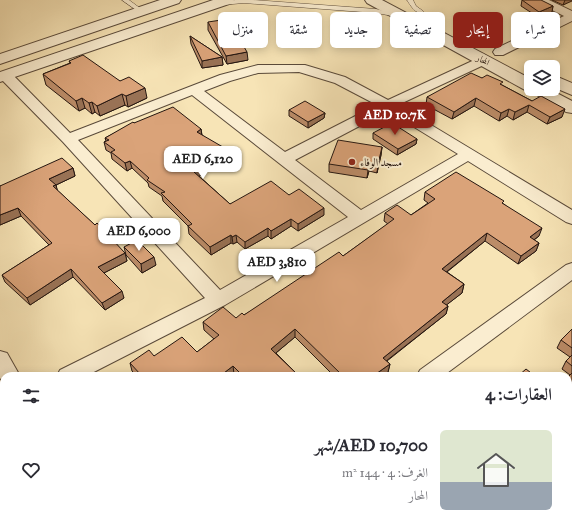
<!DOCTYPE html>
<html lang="ar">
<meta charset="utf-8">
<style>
body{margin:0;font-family:"IM FELL Great Primer",Amiri,serif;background:#f7f7f7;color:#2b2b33;direction:rtl;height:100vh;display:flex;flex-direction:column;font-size:15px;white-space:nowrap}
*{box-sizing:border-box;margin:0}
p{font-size:13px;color:#7c7c81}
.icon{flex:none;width:22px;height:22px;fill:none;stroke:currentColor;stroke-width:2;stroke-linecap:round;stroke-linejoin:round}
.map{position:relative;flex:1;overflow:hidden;direction:ltr}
.side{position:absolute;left:0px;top:372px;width:572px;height:156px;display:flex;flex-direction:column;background:#fff;border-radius:12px 12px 0 0;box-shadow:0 2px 10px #0003;direction:rtl}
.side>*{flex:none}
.guide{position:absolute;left:12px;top:12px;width:548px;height:36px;direction:rtl;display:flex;gap:8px}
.buttons{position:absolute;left:524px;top:60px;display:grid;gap:8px}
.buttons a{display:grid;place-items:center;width:36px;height:36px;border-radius:6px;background:#fff;box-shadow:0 2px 10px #0003;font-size:20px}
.price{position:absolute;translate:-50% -34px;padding:0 9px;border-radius:8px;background:#fff;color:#222;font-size:13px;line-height:26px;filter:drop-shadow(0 1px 2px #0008)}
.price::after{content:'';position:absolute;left:50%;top:24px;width:12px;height:9px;margin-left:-6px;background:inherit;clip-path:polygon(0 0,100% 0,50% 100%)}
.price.selected{background:#8f2418;color:#fff}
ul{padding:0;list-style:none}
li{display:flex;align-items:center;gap:12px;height:100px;padding:0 20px}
li span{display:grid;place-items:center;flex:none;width:112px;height:80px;border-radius:6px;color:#555}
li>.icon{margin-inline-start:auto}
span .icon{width:48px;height:48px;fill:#fffc;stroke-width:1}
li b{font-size:17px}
h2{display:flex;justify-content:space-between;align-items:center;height:48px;padding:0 20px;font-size:17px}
.pill{padding:0 14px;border-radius:6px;background:#fff;box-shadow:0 2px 10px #0003;font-size:14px;line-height:36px}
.pill.selected{background:#8f2418;color:#fff}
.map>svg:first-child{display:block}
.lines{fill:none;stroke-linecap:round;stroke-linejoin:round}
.service-casing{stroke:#5a4a3a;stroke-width:1}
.minor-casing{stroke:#5a4a3a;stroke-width:2}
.tertiary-casing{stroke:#5a4a3a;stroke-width:2}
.service{fill:#faedd0;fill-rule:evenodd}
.minor{fill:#faedd0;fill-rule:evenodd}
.tertiary{fill:#faedd0;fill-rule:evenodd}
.wall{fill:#bb8c68;stroke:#251610}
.shaded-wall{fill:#997255;stroke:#251610}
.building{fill:#daa379;stroke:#251610}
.poi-dot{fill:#8f2418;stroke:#faedd0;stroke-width:1.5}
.labels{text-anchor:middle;stroke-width:4;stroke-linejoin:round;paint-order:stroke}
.far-street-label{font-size:9px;fill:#251610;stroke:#faedd0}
.poi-label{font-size:11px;fill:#251610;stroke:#faedd0;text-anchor:start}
</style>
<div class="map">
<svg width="572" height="528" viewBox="0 0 572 528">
<rect width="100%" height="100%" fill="#f7e4b6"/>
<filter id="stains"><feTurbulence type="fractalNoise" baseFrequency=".005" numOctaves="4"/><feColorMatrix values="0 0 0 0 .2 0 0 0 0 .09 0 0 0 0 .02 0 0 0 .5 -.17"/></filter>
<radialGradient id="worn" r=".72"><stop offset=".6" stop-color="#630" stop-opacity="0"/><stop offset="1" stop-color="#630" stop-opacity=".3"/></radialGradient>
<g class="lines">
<g class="service-casing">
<path id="service" d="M122,0H129L144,11L139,12Z
M236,0H253L376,9L396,14L393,16L376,13L244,3L221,5L218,3L221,1Z
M407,0H413L416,6L423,11V13C415,14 411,6 407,0Z"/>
</g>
<g class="minor-casing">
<path id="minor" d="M534,0H549L572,11V21L503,55H495L493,52L495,49L564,16L536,2Z
M483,56L488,57L489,60L488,63L398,105L572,210V224L566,222L468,161L225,305L86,376H57L60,370L205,298L63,142L0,78V72H10L70,133L220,75L258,65H305L345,77L388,100ZM299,72L335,83L377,105L285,152L204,91L230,81L258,73ZM192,95L348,217L220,290L78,140ZM388,111L458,154L361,210L295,160Z
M572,263V280L443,376H417L420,370L566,265Z
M0,351L7,353L20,376H4V383L3,382L0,378Z
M85,524H110L111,528H86Z
M208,524H236L235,528H207Z"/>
</g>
<g class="tertiary-casing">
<path id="tertiary" d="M160,0H181L179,3L0,64V54Z
M213,0H234L232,3L0,82V72Z
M365,0H382L531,79V89H549L572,101V113L566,112L530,91L525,90L367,3Z
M553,75L572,83V95L553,87Z"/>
</g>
<use href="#service" class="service"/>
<use href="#minor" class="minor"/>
<use href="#tertiary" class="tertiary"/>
</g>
<path class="wall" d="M522,0L553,6L552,12L538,17L521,6Z
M552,0H572L563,5Z
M208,22L248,60L227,64L208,30Z
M190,36L222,57L223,65L202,68L191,44Z
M69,61L120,81L147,98L128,107L125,105L100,116L95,112L92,114L85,108L79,111L46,85L43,74L70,63Z
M482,78L502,85L562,117L547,124L527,112L513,120L507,116L499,121L474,106L452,119L426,105L427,97Z
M289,110L325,113L324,118L308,128L289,116Z
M134,123L201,129L202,135L228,157L199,176L230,204L289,195L324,215L298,231L291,226L271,239L268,236L245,249L237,242L233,244L231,243L211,255L189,234L188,226L163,201L162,196L149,187L148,183L132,168L127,171L112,159L111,153L106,150L104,142L106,141L105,138Z
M373,133L417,139L416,144L397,155L373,139Z
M382,147L381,155L377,173L369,171L367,178L329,172V164Z
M73,168L75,176L56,185L57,190L125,253L127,261L104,273L124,298L105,310L73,277L30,305L5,282L2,275L49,245L21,216L0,225V186Z
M425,192L504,204L539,236L534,240L539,243L536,251L518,264L485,241L447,272L464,284L462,293L446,305L448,306L446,314L387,361L390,364L388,372L383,376H334L295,337L276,353L299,376H236L234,374L231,376H137L132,371L130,363L154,356L197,352L214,339L204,330L203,322L236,318L244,315L343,256L388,224L384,221L385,213L411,215L428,203L424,200Z
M124,247L156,265L142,273L126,255Z
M572,329V528H543L539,524H568L570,375L562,369L566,361L570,357L557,348L561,340Z
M151,524H173L168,528H153Z
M433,524H459L456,528H438Z"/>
<path class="shaded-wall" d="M565,0H572V1L563,5Z
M553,6L552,12L538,17L539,12Z
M247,52L248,60L227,64L226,56Z
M222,57L223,65L202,68V61Z
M145,88L147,98L128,107L126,96Z
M122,94L125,105L100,116L97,106Z
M82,98L85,108L79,111L76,101Z
M476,98L474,106L452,119L454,112Z
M92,102L95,112L92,114L89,103Z
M529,105L527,112L513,120L515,112Z
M509,109L507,116L499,121L501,113Z
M565,109L562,117L547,124L550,117Z
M325,113L324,118L308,128V122Z
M201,129L202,137L197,132Z
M417,139L416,144L397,155L398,149Z
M382,147L381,155L377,173L378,164Z
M228,150V157L195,179L194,172Z
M130,161L132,168L127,171L125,163Z
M370,163L369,171L367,178L368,170Z
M73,168L75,176L56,185L58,193L56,194L49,179Z
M18,208L21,216L0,225V215Z
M324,208V215L298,231V224Z
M291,219V226L271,239V231Z
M268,228V236L245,249V242Z
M542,228L539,236L527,245L530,237Z
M487,233L485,241L440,277L442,269Z
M231,235V243L211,255L210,247Z
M236,235L237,242L233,244L232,237Z
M539,243L536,251L518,264L521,256Z
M125,253L127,261L100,275L98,267Z
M154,257L156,265L142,273L141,264Z
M71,269L73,277L30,305L27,298Z
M464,284L462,293L440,310L442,302Z
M122,291L124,298L105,310L102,303Z
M448,306L446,314L381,365L383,358Z
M295,329V337L271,357V349Z
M390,364L388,372L383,376H373Z
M233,366L234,374L231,376H220Z
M162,524H173L168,528H156Z
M457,524H459L456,528H454Z"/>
<path class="building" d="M522,0H541L553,6L539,12Z
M228,19L247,52L226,56L208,22Z
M190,36L222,57L202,61Z
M83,55L120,81L129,77L145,88L126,96L122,94L97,106L92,102L89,103L82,98L76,101L43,74L71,63L69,61Z
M471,73L482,78L487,75L503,82L500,84L532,101L541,96L565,109L550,117L529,105L515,112L509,109L501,113L476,98L454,112L427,97Z
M305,101L325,113L308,122L289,110Z
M173,107L201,129L197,132L228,150L194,172L230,204L271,181L289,195L299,189L324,208L298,224L291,219L271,231L268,228L245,242L236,235L232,237L231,235L210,247L188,226L192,224L161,193L165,192L147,180L149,178L130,161L125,163L111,152L115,150L104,142L109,140L105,138L133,122L134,123Z
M392,123L417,139L398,149L373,133Z
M338,140L382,147L378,164L370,163L368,170L329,164Z
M62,158L73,168L49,179L56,185L53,186L95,225L97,223L125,253L98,267L122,291L102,303L71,269L27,298L2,275L52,243L18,208L0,215V186Z
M456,172L504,201L502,203L542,228L530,237L539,243L521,256L487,233L442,269L464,284L442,302L448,306L383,358L390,364L373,376H354L352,374L349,376H343L295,329L271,349L299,376H243L233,366L220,376H139L141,375L130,363L149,350L154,356L182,337L197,352L219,335L203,322L223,307L236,318L242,313L244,315L339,252L343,256L394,219L385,213L397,205L411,215L435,199L425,192Z
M137,240L154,257L141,264L124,247Z
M572,329V348L561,340Z
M572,355V366L566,361Z
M526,369L535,376H518Z
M572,373V528H555L550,524H568V377Z
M153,524H162L156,528H155Z
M444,524H457L454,528H449Z"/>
<circle class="poi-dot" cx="352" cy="162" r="4"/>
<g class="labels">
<g class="far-street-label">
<text transform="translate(483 60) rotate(28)" y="3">المحار</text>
</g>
<g class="poi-label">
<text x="360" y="166">مسجد الوفاء</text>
</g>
</g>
<rect width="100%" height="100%" filter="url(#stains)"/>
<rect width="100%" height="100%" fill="url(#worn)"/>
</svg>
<div class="buttons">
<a><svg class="icon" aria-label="layers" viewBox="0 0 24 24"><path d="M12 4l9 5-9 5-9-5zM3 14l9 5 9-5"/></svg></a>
</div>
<b class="price selected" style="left:395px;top:136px">AED 10.7K</b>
<b class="price" style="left:203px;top:180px">AED 6,120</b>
<b class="price" style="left:139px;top:252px">AED 6,000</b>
<b class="price" style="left:277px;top:283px">AED 3,810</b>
<div class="guide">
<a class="pill">شراء</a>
<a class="pill selected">إيجار</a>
<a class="pill">تصفية</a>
<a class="pill">جديد</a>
<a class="pill">شقة</a>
<a class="pill">منزل</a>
</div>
<section class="side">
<h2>العقارات: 4<svg class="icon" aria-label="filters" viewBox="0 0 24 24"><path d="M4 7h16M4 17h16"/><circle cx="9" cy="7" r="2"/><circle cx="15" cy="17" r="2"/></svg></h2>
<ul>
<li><span style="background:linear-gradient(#dfe7d0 65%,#9aa5b1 0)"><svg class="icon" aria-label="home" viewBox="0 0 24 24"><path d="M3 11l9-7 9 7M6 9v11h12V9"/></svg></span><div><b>AED 10,700/شهر</b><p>الغرف: 4 · 144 m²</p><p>المحار</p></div><svg class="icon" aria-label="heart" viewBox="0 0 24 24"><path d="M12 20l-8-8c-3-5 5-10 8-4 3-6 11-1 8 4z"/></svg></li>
</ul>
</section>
</div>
